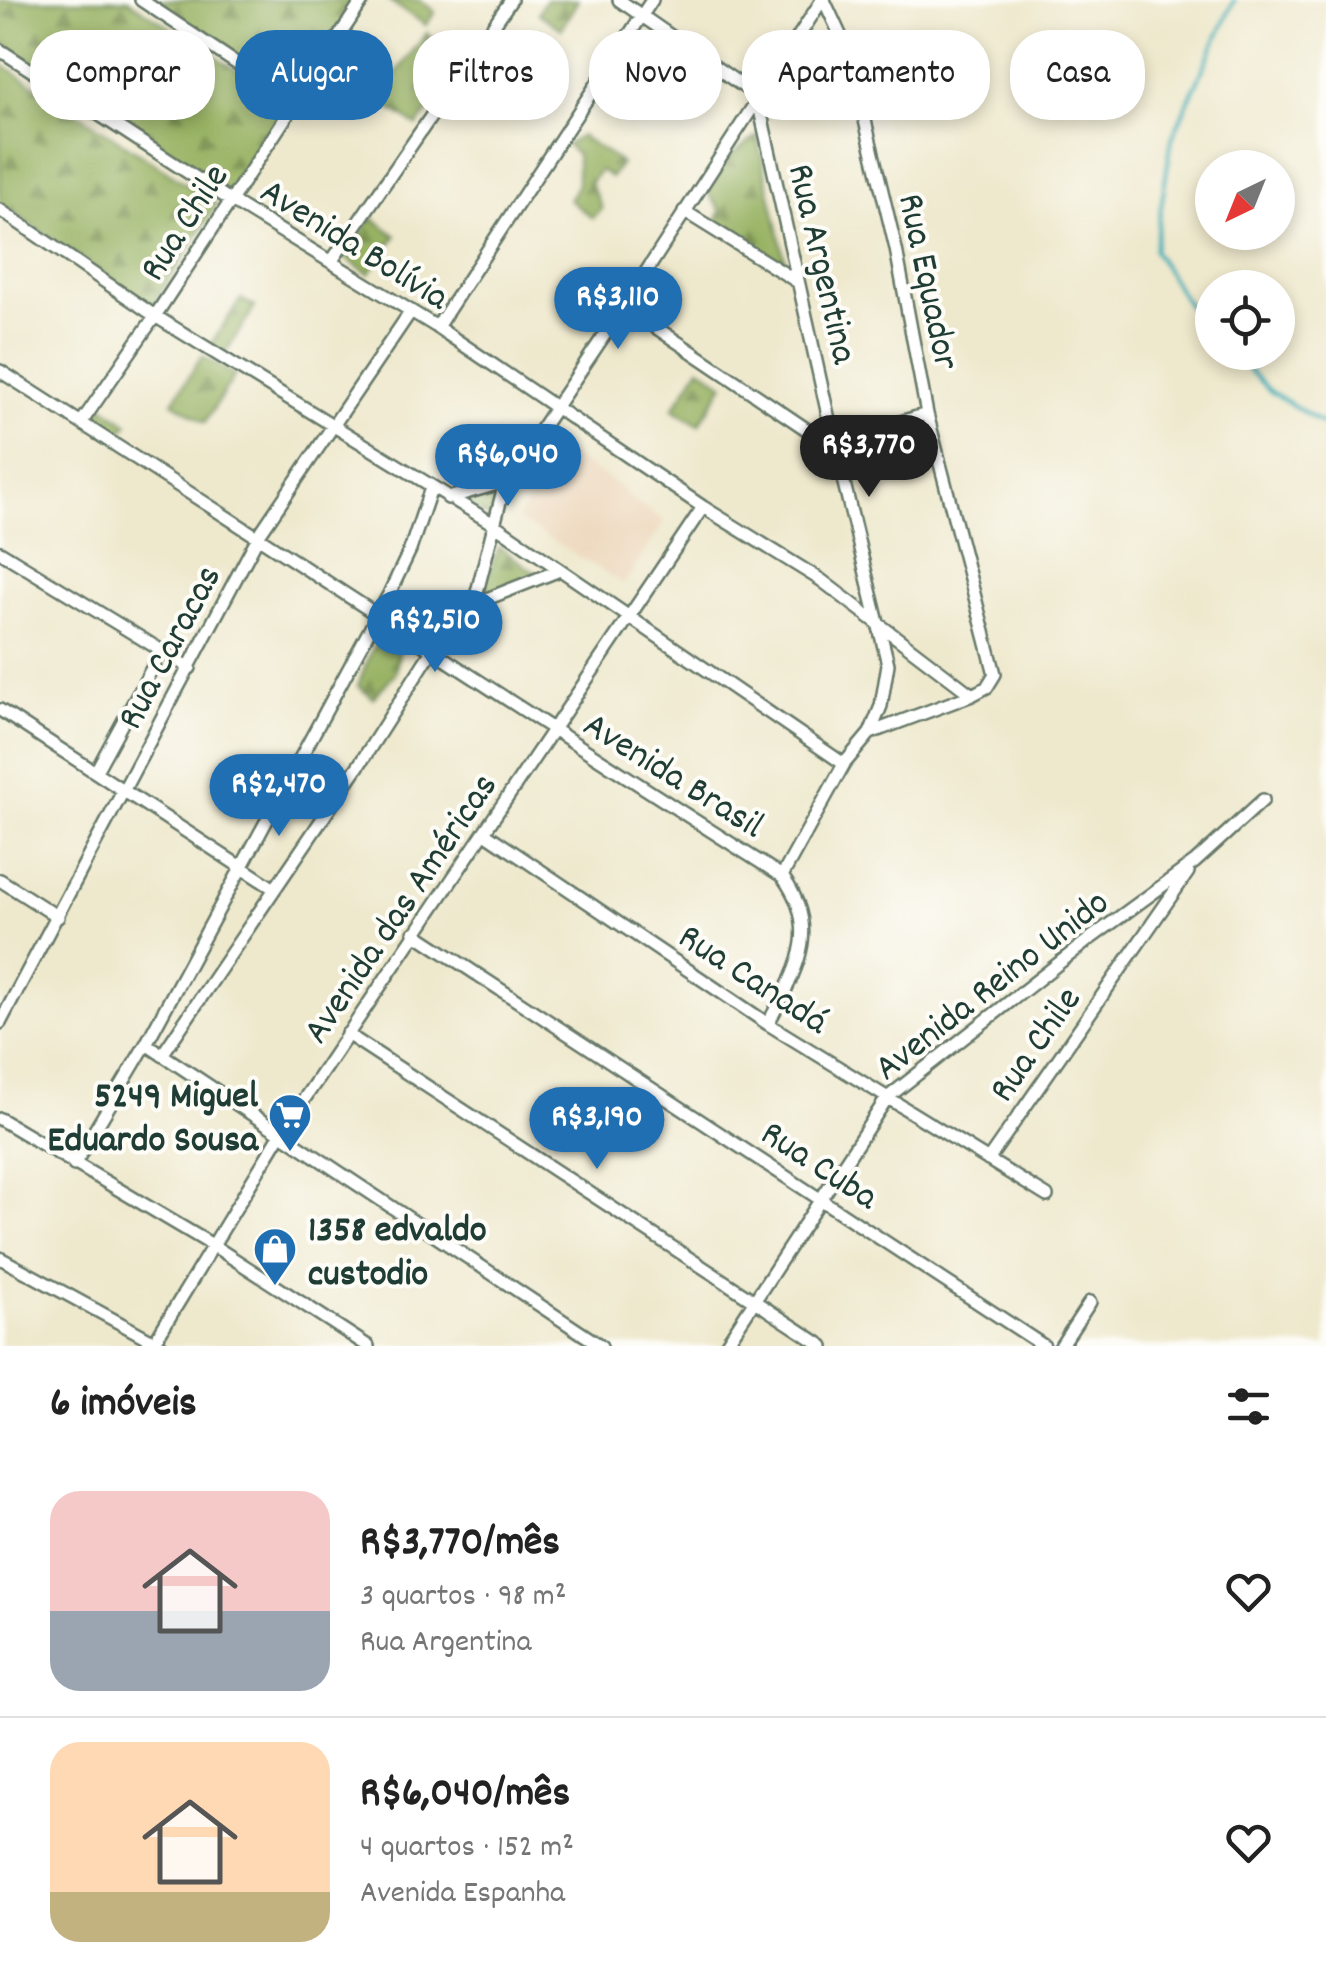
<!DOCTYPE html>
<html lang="pt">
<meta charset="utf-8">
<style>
body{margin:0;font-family:Dekko,sans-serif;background:#f2f2f2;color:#222;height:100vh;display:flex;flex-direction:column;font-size:38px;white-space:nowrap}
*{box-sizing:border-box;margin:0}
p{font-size:32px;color:#767676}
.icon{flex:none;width:55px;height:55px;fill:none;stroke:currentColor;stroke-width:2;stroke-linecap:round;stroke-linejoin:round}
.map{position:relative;height:1346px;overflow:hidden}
.sheet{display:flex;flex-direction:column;background:#fff;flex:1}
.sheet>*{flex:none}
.banner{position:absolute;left:30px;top:30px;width:1268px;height:90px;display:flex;gap:20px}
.needle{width:65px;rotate:223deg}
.fabs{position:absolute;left:1195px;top:150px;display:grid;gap:20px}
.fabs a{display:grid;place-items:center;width:100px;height:100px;border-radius:50%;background:#fff;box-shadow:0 5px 15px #0003;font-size:50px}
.price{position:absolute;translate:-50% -85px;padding:0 22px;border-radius:35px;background:#1f6fb2;color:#fff;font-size:32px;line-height:65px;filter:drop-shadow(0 2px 5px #0008)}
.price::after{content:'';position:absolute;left:50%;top:60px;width:30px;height:22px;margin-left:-15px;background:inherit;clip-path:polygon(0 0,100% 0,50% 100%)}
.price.active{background:#222;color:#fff}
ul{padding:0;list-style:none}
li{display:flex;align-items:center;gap:30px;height:250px;padding:0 50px}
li+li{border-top:2px solid #e0e0e0}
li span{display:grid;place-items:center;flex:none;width:280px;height:200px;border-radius:30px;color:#555}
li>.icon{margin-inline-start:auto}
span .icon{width:120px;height:120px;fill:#fffc;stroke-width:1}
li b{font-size:42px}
h2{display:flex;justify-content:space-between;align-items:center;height:120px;padding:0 50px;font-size:42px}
.tag{padding:0 35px;border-radius:40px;background:#fff;box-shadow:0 5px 15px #0003;font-size:35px;line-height:90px}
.tag.active{background:#1f6fb2;color:#fff}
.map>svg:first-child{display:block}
.built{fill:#edd7bb}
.forest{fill:url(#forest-firs);stroke:#5c784c;stroke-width:2.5}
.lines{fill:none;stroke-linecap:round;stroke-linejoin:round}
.stream{stroke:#3eaeb8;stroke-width:4}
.street-casing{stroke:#677969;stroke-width:16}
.street{stroke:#fff;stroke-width:11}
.labels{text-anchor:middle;stroke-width:8;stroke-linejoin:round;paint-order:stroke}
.street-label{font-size:38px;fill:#1f3d34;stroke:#fdfcf7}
.poi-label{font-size:38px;font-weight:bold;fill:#1f3d34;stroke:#fdfcf7;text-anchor:end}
</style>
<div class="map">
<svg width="1326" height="1346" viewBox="0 0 1326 1346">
<defs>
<pattern id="forest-firs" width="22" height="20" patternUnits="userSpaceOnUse" patternTransform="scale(2.5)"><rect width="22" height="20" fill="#98b263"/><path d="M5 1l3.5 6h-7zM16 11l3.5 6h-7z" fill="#7b9252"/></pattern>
</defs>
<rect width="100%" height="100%" fill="#fdfcf7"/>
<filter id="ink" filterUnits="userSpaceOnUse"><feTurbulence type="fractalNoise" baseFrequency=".01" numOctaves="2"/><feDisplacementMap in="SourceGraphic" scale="20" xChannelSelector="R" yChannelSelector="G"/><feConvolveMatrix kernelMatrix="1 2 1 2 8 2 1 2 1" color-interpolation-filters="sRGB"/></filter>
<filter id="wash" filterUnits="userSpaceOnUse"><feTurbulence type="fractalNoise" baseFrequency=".0048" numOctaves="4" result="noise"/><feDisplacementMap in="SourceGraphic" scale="40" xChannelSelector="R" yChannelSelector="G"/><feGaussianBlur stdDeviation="2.25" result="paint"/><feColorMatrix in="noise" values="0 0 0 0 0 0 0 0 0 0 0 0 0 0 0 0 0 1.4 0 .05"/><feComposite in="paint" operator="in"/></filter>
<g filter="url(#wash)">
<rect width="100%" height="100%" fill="#eee8cc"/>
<path class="built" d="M561,449L626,491L624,494L665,521L624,584L517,519Z"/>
<path class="forest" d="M0,0H128L288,103L228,192L0,41Z
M153,0H353L356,1L296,95Z
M388,0H420L435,12L426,25Z
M545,0H578L561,29L538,13Z
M427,33L467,64L417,126L326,67L335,54L385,88Z
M0,63L217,204L152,307L0,204Z
M581,136L621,163L611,177L600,170L590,183L602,208L593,218L569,200L577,186V155L566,145Z
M757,136L787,270L716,221L721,211L708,193L726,160Z
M372,217L396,236L369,274L345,258Z
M241,299L255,307L225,353L211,344Z
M202,356L235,375L205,422L173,402Z
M700,367L724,384L699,425L673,409Z
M103,406L128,424L115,438L92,422Z
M496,490L492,519L457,499Z
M499,547L537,574L480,597Z
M382,639L400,647L396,672L373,698L358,686L371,651Z"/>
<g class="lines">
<path class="stream" d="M1212,336L1201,325L1154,251L1172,138L1234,0
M1230,352L1270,391L1326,426"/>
</g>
</g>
<g filter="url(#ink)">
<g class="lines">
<g class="street-casing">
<path id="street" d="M141,0L296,103
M619,0L757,96L834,442L888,664L881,706L870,733L844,764L782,876
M824,0L849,54L896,249L927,414L995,674L987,687L972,695L870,733
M0,50L230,200L437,327L703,507L821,580L972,695
M0,210L155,316L495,525L844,764
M684,211L798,282
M331,262L511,0
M624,306L818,437L834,442L927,414
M437,327L652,0
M0,371C262,538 520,710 782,876C823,931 795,971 768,1024
M81,423L155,316L363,0
M448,498L508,481
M0,552L190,668
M474,604L503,490L512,472L624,306L822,0
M0,710L273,888
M96,771L162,650
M485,833L768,1024L1047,1196
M0,880L58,917
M414,933L1044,1346
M0,1023L259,535L411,311
M347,1034L823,1346
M146,1044L601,1346
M162,1055L363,759L433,649L474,604L560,570
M0,1119L214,1246L368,1346
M988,1160L1188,872
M74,1165L146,1044L389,594L410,550L431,488
M0,1258L162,1346
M152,1346L280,1135L703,507
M725,1346L887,1098L1091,938L1195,862L1263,800
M1061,1346L1090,1302"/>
</g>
<use href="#street" class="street"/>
</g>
</g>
<defs>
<g id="supermarket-pin" transform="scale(2.25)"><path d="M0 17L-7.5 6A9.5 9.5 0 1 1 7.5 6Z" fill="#1f6fb2" stroke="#fdfcf7"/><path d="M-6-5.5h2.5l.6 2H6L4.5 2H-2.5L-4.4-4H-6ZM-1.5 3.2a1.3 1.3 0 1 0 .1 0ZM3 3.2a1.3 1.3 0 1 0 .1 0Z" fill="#fff"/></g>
<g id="shop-pin" transform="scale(2.25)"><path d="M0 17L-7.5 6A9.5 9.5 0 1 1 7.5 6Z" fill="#1f6fb2" stroke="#fdfcf7"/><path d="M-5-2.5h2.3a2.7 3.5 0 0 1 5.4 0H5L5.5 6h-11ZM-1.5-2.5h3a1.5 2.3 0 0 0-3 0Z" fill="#fff"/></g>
</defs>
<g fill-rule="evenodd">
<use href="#supermarket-pin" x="290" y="1115"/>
<use href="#shop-pin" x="275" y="1249"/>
</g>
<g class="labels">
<g class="street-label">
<text transform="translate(182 221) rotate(-57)" y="13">Rua Chile</text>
<text transform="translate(356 242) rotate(32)" y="13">Avenida Bolívia</text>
<text transform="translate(825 263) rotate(77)" y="13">Rua Argentina</text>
<text transform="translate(931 281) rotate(78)" y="13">Rua Equador</text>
<text transform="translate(167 646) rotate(-62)" y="13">Rua Caracas</text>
<text transform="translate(675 773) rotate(32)" y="13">Avenida Brasil</text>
<text transform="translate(398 907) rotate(-56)" y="13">Avenida das Américas</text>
<text transform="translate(755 977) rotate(33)" y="13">Rua Canadá</text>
<text transform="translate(990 983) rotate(-38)" y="13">Avenida Reino Unido</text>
<text transform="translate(1033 1043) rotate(-55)" y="13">Rua Chile</text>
<text transform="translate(821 1163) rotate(33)" y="13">Rua Cuba</text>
</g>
<g class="poi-label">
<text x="258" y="1106">5249 Miguel<tspan x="258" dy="44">Eduardo Sousa</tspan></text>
<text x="308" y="1240" text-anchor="start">1358 edvaldo<tspan x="308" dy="44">custodio</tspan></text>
</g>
</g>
</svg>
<div class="fabs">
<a><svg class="needle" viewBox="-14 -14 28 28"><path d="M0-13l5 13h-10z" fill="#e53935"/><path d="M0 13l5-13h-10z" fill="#767676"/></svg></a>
<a><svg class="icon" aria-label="locate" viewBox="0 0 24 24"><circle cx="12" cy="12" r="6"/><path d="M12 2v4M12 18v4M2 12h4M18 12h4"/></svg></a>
</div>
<b class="price" style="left:618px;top:352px">R$3,110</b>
<b class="price active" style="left:869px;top:500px">R$3,770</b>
<b class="price" style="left:508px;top:509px">R$6,040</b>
<b class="price" style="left:435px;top:675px">R$2,510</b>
<b class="price" style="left:279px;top:839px">R$2,470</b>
<b class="price" style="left:597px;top:1172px">R$3,190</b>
<div class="banner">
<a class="tag">Comprar</a>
<a class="tag active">Alugar</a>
<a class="tag">Filtros</a>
<a class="tag">Novo</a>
<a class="tag">Apartamento</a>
<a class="tag">Casa</a>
</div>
</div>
<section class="sheet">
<h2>6 imóveis<svg class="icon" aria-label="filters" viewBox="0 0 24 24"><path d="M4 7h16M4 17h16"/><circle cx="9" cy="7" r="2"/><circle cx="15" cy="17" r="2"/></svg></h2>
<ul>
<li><span style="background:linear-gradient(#f6c9c9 60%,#9aa5b1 0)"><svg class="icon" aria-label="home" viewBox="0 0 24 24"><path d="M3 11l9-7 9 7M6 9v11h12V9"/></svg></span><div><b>R$3,770/mês</b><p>3 quartos · 98 m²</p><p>Rua Argentina</p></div><svg class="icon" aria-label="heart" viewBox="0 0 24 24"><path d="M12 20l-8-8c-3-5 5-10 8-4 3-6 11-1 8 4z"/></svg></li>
<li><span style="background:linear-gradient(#ffd9b3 75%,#c2b280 0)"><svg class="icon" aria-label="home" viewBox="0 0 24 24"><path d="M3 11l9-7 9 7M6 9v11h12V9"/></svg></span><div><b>R$6,040/mês</b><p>4 quartos · 152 m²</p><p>Avenida Espanha</p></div><svg class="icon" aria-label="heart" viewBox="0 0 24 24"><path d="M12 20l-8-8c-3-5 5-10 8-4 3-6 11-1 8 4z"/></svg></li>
</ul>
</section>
